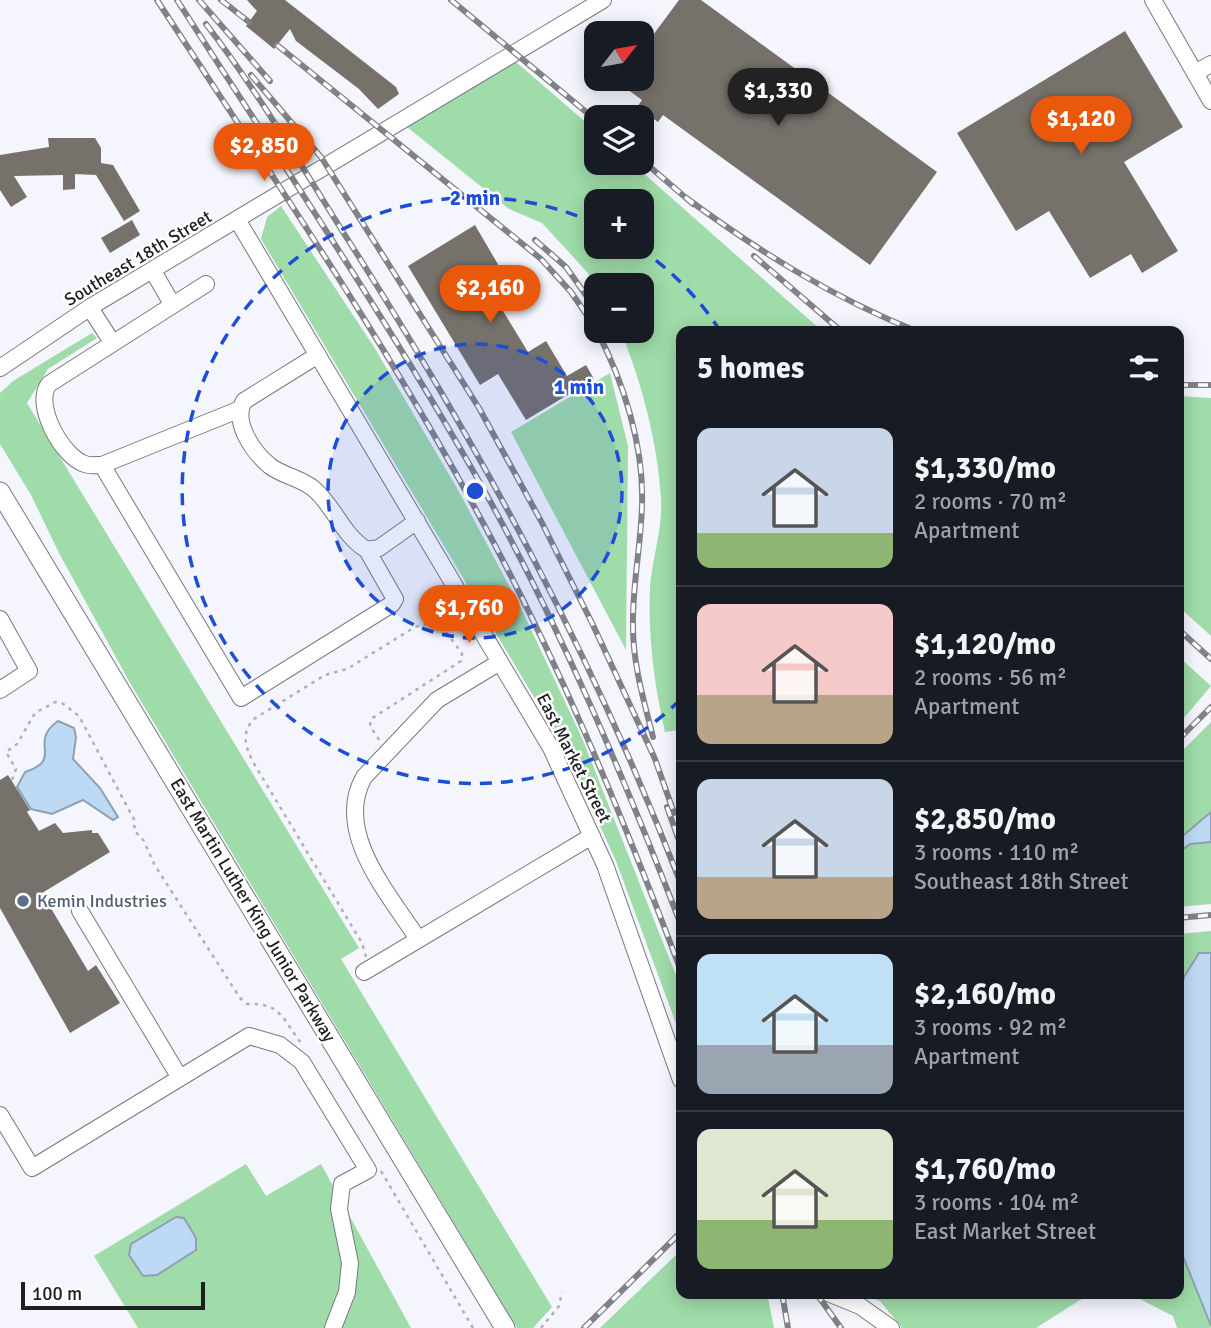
<!DOCTYPE html>
<meta charset="utf-8">
<style>
body{margin:0;font-family:Signika,sans-serif;background:#20242c;color:#f1f3f6;height:100vh;display:flex;flex-direction:column;font-size:26px;white-space:nowrap}
*{box-sizing:border-box;margin:0}
p{font-size:23px;color:#9ea1a6}
.icon{flex:none;width:38px;height:38px;fill:none;stroke:currentColor;stroke-width:2;stroke-linecap:round;stroke-linejoin:round}
.map{position:relative;flex:1;overflow:hidden}
.details{position:absolute;left:676px;top:326px;width:508px;height:973px;display:flex;flex-direction:column;background:#171b24;border-radius:14px;box-shadow:0 4px 18px #0003}
.details>*{flex:none}
.needle{width:46px;rotate:59deg}
.buttons{position:absolute;left:584px;top:21px;display:grid;gap:14px}
.buttons a{display:grid;place-items:center;width:70px;height:70px;border-radius:14px;background:#171b24;box-shadow:0 4px 18px #0003;font-size:35px}
.scale{position:absolute;left:21px;bottom:18px;width:184px;box-sizing:border-box;padding-left:7px;border:4px solid #1f1f22;border-top:0;font-size:19px;line-height:24px;white-space:nowrap;color:#1f1f22;-webkit-text-stroke:5px #fff;paint-order:stroke}
.price{position:absolute;translate:-50% -60px;padding:0 16px;border-radius:24px;background:#ea580c;color:#fff;font-size:23px;line-height:46px;filter:drop-shadow(0 2px 4px #0008)}
.price::after{content:'';position:absolute;left:50%;top:42px;width:21px;height:16px;margin-left:-10px;background:inherit;clip-path:polygon(0 0,100% 0,50% 100%)}
.price.current{background:#222;color:#fff}
ul{padding:0;list-style:none}
li{display:flex;align-items:center;gap:21px;height:175px;padding:0 21px}
li+li{border-top:2px solid #363941}
li span{display:grid;place-items:center;flex:none;width:196px;height:140px;border-radius:14px;color:#555}
li>.icon{margin-inline-start:auto}
span .icon{width:84px;height:84px;fill:#fffc;stroke-width:1}
li b{font-size:30px}
h2{display:flex;justify-content:space-between;align-items:center;height:84px;padding:0 21px;font-size:30px}
.map>svg:first-child{display:block}
.green{fill:#9fdca9;fill-rule:evenodd}
.water{fill:#bed9f3;stroke:#8ea1b4;stroke-width:2}
.building{fill:#77716b}
.lines{fill:none;stroke-linecap:round;stroke-linejoin:round}
.minor-casing{stroke:#787880;stroke-width:18}
.major-casing{stroke:#787880;stroke-width:21}
.path{stroke:#b0b1b8;stroke-width:2.5;stroke-dasharray:3.5 5;stroke-linecap:butt}
.minor{stroke:#fff;stroke-width:16}
.major{stroke:#fff;stroke-width:19}
.rail-casing{stroke:#818287;stroke-width:6}
.rail{stroke:#fff;stroke-width:3.5;stroke-dasharray:10;stroke-linecap:butt}
.ring{fill:none;stroke:#1d4ed8;stroke-width:3.5;stroke-dasharray:12 9}
.service-dot{fill:#5c6f8a;stroke:#fff;stroke-width:2.5}
.labels{text-anchor:middle;stroke-width:5;stroke-linejoin:round;paint-order:stroke}
.street-label{font-size:18px;fill:#1f1f22;stroke:#fff}
.service-label{font-size:18px;fill:#4e5e75;stroke:#fff;text-anchor:start}
.centre{fill:#1d4ed8;stroke:#fff;stroke-width:3.5}
.ring-label{font-size:21px;text-anchor:middle;font-weight:bold;fill:#1d4ed8;stroke:#fff;stroke-width:5;stroke-linejoin:round;paint-order:stroke}
</style>
<div class="map">
<svg width="1211" height="1328" viewBox="0 0 1211 1328">
<rect width="100%" height="100%" fill="#f4f5fd"/>
<path class="green" d="M515,61L597,132V163H632L822,331H681V730L665,732C654,684 648,638 650,588C652,558 663,529 661,498C657,439 642,385 621,331H642V285H597V288L587,272L542,223L509,209L407,127ZM597,201H642V247H597Z
M281,206L374,347L457,488L520,606L582,738L681,988V1037L616,861L565,749L261,239L267,217Z
M92,333L97,338L48,369L27,403L359,948L341,959L552,1307L533,1328H517L130,683L59,553L31,495L0,444V393L13,381Z
M610,373L628,446L626,650L511,432Z
M1178,396L1211,398V636L1178,606Z
M1178,656L1211,686L1178,725Z
M1211,722V812L1178,840V755Z
M1211,842V904L1178,907V853L1190,844Z
M1211,931V953H1199L1184,977L1178,1003V934Z
M246,1164L266,1196L321,1164L411,1328H138L94,1256Z
M1178,1244L1210,1323L1211,1328H1177L1173,1316L1128,1293H1178Z
M681,1250V1293H767L774,1328H600Z
M857,1293H1091L1036,1328H902L880,1301Z"/>
<path class="water" d="M58,721L74,728L76,737L73,759L100,788L118,817L113,820L83,800L52,814L31,809L17,787L25,772C65,759 27,743 58,721Z
M1211,812V842L1190,844L1178,853V840Z
M1199,953H1211V1326L1178,1244V1003L1184,977Z
M176,1217L184,1218L196,1238V1250L157,1275L143,1276L129,1255L131,1244Z"/>
<path class="building" d="M247,0H285L396,87L399,94L378,109L359,89L296,41L290,29L274,49L246,26L257,11Z
M679,0H701L937,172L870,265L663,115L658,122L637,107L642,100L613,79H642V50Z
M1125,31L1183,127L1124,162L1178,251L1142,273L1131,254L1090,278L1049,211L1016,231L957,133Z
M48,138H95L101,148V163L113,165L140,211L124,221L96,175L75,174V189L63,190V175L14,176L27,197L11,207L0,190V155L49,147Z
M132,220L140,235L110,253L101,238Z
M475,225L503,273L486,283L528,352L546,341L567,376L586,365L594,379L526,420L498,374L480,385L408,266Z
M8,775L30,810L27,812L39,831L55,823L63,833L92,830V833H98L110,852L42,893L88,971L96,965L120,1003L70,1033L0,908V780Z"/>
<g class="lines">
<g class="minor-casing">
<path id="minor" d="M1153,0L1211,101
M1195,73L1211,64
M238,221L551,748L605,865L681,1080
M153,271L172,304
M206,284L49,384C33,404 62,457 85,464C89,466 97,465 102,465L238,410
M90,308L112,342
M318,355L244,401C232,422 253,452 270,466C283,476 301,478 314,489C335,507 342,535 367,550L379,548L417,521
M0,368L92,306L603,0
M102,465L241,698L392,604L395,599L367,550
M0,619L29,671L0,690
M80,911L180,1078
M418,939C389,894 333,832 364,777L437,700L500,662
M364,972L592,836
M0,1115L32,1168L249,1036L280,1045L302,1062L368,1170L342,1184L339,1209L350,1263L347,1292L333,1328
M828,1293L860,1306L891,1328"/>
</g>
<g class="major-casing">
<path id="major" d="M0,492L505,1328"/>
</g>
<path class="path" d="M12,780L16,769L6,752L17,744L35,713L55,702L62,703L79,716L130,812L135,821L134,830L144,841L154,864L240,998L247,1004C282,1002 283,1021 302,1044
M366,957L362,943L253,762C245,746 241,733 254,719L325,675L347,669L415,627L426,624L442,627L462,653L461,661L371,719L370,726L380,741
M381,1171L473,1328
M541,1328L559,1306L562,1292"/>
<use href="#minor" class="minor"/>
<use href="#major" class="major"/>
<g class="rail-casing">
<path id="rail" d="M157,0C264,164 376,327 470,499C554,650 620,809 681,971
M177,0C281,162 389,322 484,490C561,629 624,777 681,925
M199,0L270,81
M221,0L249,22
M451,0L597,121
M206,24C256,89 299,162 343,232C476,440 592,653 681,884
M277,45L541,259L571,292L597,330
M251,75L321,157L479,408L541,521L593,625L655,759L674,813
M642,160L693,204
M685,197C758,251 832,297 916,331
M535,240L566,267L595,308
M754,256L841,331
M597,331C624,383 644,446 642,505C641,546 632,586 633,627C633,665 644,701 653,737
M1178,385H1211
M1178,629L1211,659
M1178,740L1211,707
M667,807L681,846
M1178,918L1211,915
M782,1293L788,1328
M816,1293L841,1328
M584,1328L681,1232"/>
</g>
<use href="#rail" class="rail"/>
</g>
<circle cx="475" cy="491" r="147" fill="#1d4ed8" fill-opacity=".12"/>
<g class="ring">
<circle cx="475" cy="491" r="147"/>
<path d="M680 700A293 293 0 1 1 597 224M639 248A293 293 0 0 1 719 329"/>
</g>
<circle class="service-dot" cx="23" cy="901" r="7"/>
<g class="labels">
<g class="street-label">
<text transform="translate(138 258) rotate(-31)" y="6">Southeast 18th Street</text>
<text transform="translate(574 758) rotate(63)" y="6">East Market Street</text>
<text transform="translate(253 910) rotate(59)" y="6">East Martin Luther King Junior Parkway</text>
</g>
<g class="service-label">
<text x="37" y="907">Kemin Industries</text>
</g>
</g>
<circle cx="475" cy="491" r="10" class="centre"/>
<g class="ring-label">
<text x="475" y="205">2 min</text>
<text x="579" y="394">1 min</text>
</g>
</svg>
<div class="buttons">
<a><svg class="needle" viewBox="-14 -14 28 28"><path d="M0-13l5 13h-10z" fill="#e53935"/><path d="M0 13l5-13h-10z" fill="#9ea1a6"/></svg></a>
<a><svg class="icon" aria-label="layers" viewBox="0 0 24 24"><path d="M12 4l9 5-9 5-9-5zM3 14l9 5 9-5"/></svg></a>
<a>+</a>
<a>−</a>
</div>
<div class="scale">100 m</div>
<b class="price current" style="left:778px;top:128px">$1,330</b>
<b class="price" style="left:1081px;top:156px">$1,120</b>
<b class="price" style="left:264px;top:183px">$2,850</b>
<b class="price" style="left:490px;top:325px">$2,160</b>
<b class="price" style="left:469px;top:645px">$1,760</b>
<section class="details">
<h2>5 homes<svg class="icon" aria-label="filters" viewBox="0 0 24 24"><path d="M4 7h16M4 17h16"/><circle cx="9" cy="7" r="2"/><circle cx="15" cy="17" r="2"/></svg></h2>
<ul>
<li><span style="background:linear-gradient(#c9d6e8 75%,#8fb573 0)"><svg class="icon" aria-label="home" viewBox="0 0 24 24"><path d="M3 11l9-7 9 7M6 9v11h12V9"/></svg></span><div><b>$1,330/mo</b><p>2 rooms · 70 m²</p><p>Apartment</p></div></li>
<li><span style="background:linear-gradient(#f6c9c9 65%,#b9a48a 0)"><svg class="icon" aria-label="home" viewBox="0 0 24 24"><path d="M3 11l9-7 9 7M6 9v11h12V9"/></svg></span><div><b>$1,120/mo</b><p>2 rooms · 56 m²</p><p>Apartment</p></div></li>
<li><span style="background:linear-gradient(#c9d6e8 70%,#b9a48a 0)"><svg class="icon" aria-label="home" viewBox="0 0 24 24"><path d="M3 11l9-7 9 7M6 9v11h12V9"/></svg></span><div><b>$2,850/mo</b><p>3 rooms · 110 m²</p><p>Southeast 18th Street</p></div></li>
<li><span style="background:linear-gradient(#bfe0f5 65%,#9aa5b1 0)"><svg class="icon" aria-label="home" viewBox="0 0 24 24"><path d="M3 11l9-7 9 7M6 9v11h12V9"/></svg></span><div><b>$2,160/mo</b><p>3 rooms · 92 m²</p><p>Apartment</p></div></li>
<li><span style="background:linear-gradient(#dfe7d0 65%,#8fb573 0)"><svg class="icon" aria-label="home" viewBox="0 0 24 24"><path d="M3 11l9-7 9 7M6 9v11h12V9"/></svg></span><div><b>$1,760/mo</b><p>3 rooms · 104 m²</p><p>East Market Street</p></div></li>
</ul>
</section>
</div>
